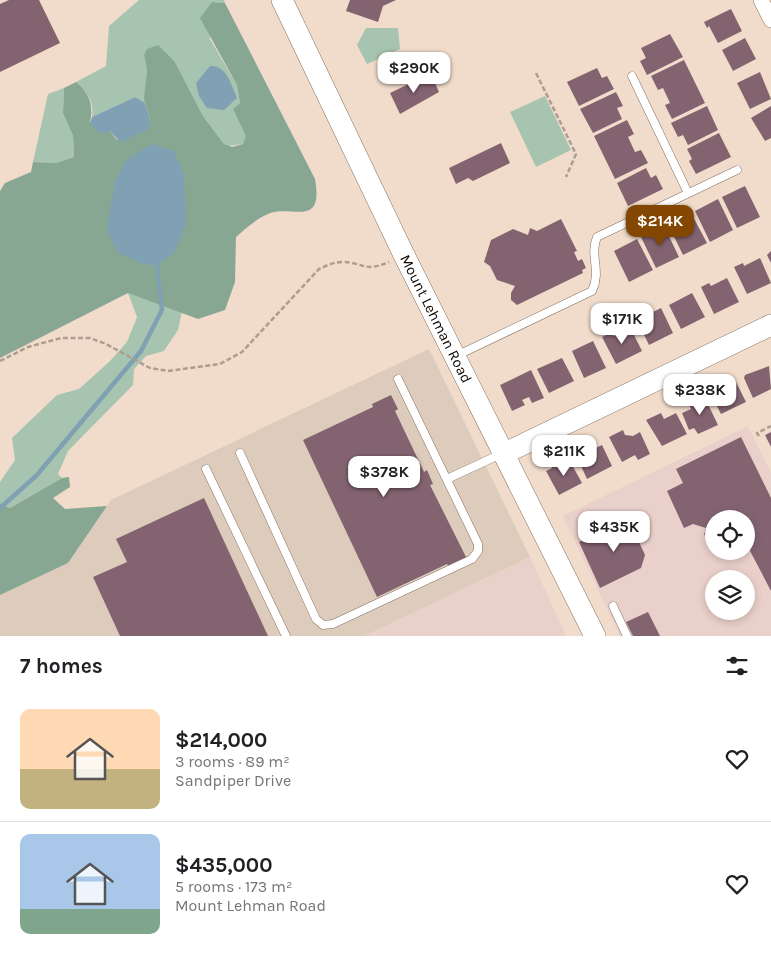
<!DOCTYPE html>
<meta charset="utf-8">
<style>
body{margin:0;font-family:Karla,sans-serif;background:#f6f6f6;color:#202124;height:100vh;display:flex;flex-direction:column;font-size:19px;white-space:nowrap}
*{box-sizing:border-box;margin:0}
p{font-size:16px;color:#757577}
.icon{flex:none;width:28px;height:28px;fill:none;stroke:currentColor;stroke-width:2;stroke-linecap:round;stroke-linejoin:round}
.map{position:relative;height:636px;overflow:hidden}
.side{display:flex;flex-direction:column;background:#fff;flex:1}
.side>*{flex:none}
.buttons{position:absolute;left:705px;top:510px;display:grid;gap:10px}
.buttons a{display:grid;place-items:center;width:50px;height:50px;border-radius:50%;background:#fff;box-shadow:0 2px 8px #0003;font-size:25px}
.price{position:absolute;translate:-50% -42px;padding:0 11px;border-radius:10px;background:#fff;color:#222;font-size:16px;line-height:32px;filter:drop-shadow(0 1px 2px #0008)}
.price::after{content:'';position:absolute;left:50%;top:30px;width:15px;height:11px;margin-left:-8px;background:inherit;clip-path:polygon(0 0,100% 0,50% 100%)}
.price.on{background:#834702;color:#fff}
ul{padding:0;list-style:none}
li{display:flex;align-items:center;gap:15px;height:125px;padding:0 20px}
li+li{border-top:1px solid #e0e0e0}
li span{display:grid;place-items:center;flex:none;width:140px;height:100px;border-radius:10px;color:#555}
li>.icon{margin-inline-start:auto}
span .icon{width:60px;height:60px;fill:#fffc;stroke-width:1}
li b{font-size:21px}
h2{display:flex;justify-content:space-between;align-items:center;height:60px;padding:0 20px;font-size:21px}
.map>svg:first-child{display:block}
.commercial{fill:#ead0ca;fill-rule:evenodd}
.industrial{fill:#ddcbbb}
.green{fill:#a7c4b0}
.forest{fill:#87a792}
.water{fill:#7fa1b3}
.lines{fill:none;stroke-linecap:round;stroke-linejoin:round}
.stream{stroke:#7fa1b3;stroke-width:4.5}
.building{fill:#846371}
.lane-casing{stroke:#857263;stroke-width:9}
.street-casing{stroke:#857263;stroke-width:16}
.secondary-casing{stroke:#857263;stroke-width:22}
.path{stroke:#ad9c8f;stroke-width:2.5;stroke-dasharray:5 2.5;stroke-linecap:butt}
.lane{stroke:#fff;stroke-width:8}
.street{stroke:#fff;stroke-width:15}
.secondary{stroke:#fff;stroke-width:21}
.labels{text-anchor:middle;stroke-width:5;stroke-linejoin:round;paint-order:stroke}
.street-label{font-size:15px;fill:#110a05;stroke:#fee9d8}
</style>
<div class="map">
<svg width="771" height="636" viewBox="0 0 771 636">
<rect width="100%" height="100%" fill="#f1dccb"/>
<path class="commercial" d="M748,426L771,473V636H620L563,516ZM714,519H746V551H714ZM714,579H746V611H714Z
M530,557L566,636H364Z"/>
<path class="industrial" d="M429,349L530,557L364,636H0V595L68,563L111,500Z"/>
<path class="green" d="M139,0H224L225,3L212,2L210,39L237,85L240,103L233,109L247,136L243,144L228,146L224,144L203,116L175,62L144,55L147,70L145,103L135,97L92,117C95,103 86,90 76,82L106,66L109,26Z
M366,28H398L400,49L367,64L357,45Z
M64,88L63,113L73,136L74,157L56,163L33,162L48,94Z
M545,96L571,150L536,167L510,112Z
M128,293L182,311L178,330L164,351L146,356L134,369L133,385L68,451L58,474L62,478L10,508L0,503V482L15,460L12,438L57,395L79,389L110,361L127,342L137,317Z"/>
<path class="forest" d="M212,2L225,3L315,179C324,229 291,204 268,214C256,219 245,229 236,237L235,282L225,310L198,319L128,293L0,358V191L5,183L31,172L33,162L56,163L74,157L73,136L63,113L64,88L76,82C89,92 94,106 90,122L110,131L117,140L150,121L144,99L147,70L144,55L147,49L158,45L175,62L203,116L224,144L232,147L243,144L246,136L233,109L240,103L237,85L200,18Z
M69,477L70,487L53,498L65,509L107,506L68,563L0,595V503L10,508L62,478Z"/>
<path class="water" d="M210,66C227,65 231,85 237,98L224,110L207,108L199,96L196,83Z
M135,97L145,103L150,121L149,129L120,142L110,131L102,133L96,130L90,123L92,117Z
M152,144L174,151L184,175L186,225L174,253L157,265L142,264L117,252L107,229L115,182L126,160Z"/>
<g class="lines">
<path class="stream" d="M0,508L36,476L141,351L162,310L157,265"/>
</g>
<path class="building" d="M9,0H39L60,43L0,72V4Z
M350,0H396L383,6L378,22L346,11Z
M731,9L742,31L718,43L709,26L707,28L704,22Z
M670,34L683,57L647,75L640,61L646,58L641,48Z
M745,38L756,59L733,71L722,50Z
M684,60L705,103L672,119L665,105L670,103L663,88L658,90L651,76Z
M597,68L602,78L607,76L614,89L579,106L567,82Z
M760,72L771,99L750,109L737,83Z
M432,76L439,92L400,114L390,93L415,81L417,83Z
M616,92L623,106L617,108L622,119L593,133L580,109Z
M707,106L718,130L688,145L683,135L678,137L671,123Z
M771,106V138L765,141L751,118Z
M627,120L634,134L628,137L635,152L641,150L648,163L615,179L594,136Z
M719,133L731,157L696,174L689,161L692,159L687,149Z
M501,143L510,163L473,181L468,178L456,184L449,168Z
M646,168L651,178L656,175L663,189L628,206L617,183Z
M745,186L760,217L737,228L722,197Z
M718,199L733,230L710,242L695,211Z
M691,213L707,243L683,255L668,224Z
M561,219L577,251L574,252L578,261L582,259L586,268L582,270L583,273L517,305L511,300V293L515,286L497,280L490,266L484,262L491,240L513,229L528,235L530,228L537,231Z
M664,226L679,257L656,268L641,237Z
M637,239L653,270L629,282L614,251Z
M771,251V263L767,255Z
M760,258L771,283L747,294L734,267L743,263L744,266Z
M727,278L739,302L714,314L701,287L709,283L711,286Z
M692,293L705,317L681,329L669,305Z
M661,308L673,333L649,345L635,316L645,311L647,315Z
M630,327L642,351L616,364L602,337L611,333L614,336Z
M593,341L606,368L584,378L572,351Z
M562,358L574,381L549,393L537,369Z
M769,366L771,389L753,398L744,378L745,375Z
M531,370L544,398L532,403L529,397L522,400L525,405L512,411L500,385Z
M735,380L746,402L721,414L711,395Z
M391,395L398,409L395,411L424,472L427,470L433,484L430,485L467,559L449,567L447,564L377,597L303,440L373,407L372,404Z
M704,396L718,425L698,434L694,428L689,430L682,413L691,409L688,403Z
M661,413L664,419L676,413L687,434L662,446L646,420Z
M623,430L625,435L633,436L640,432L650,454L638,460L635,455L622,462L609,437Z
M771,432V447L765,435Z
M741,437L771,498V591L747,545L746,519H714V538L704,535L706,528L693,524L684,528L667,491L683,483L676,469Z
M602,445L612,466L587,479L577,457Z
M559,461L563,467L571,463L582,483L559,495L546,471L552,468L551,465Z
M204,498L268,636H120L93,577L127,562L116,539Z
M628,518L645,555L641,568L600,588L579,542Z
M648,612L660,636H633L626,622Z"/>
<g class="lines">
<g class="lane-casing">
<path id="lane" d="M632,76L688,193
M456,356L592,291C602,270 589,256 597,237L737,170
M240,453L316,619L323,625L333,624L472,559L478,551V544L398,379
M206,469L286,636
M447,479L501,454
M613,606L627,636"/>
</g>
<g class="street-casing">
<path id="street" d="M761,0L771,20"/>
</g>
<g class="secondary-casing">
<g id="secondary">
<path id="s1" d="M282,0L404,255L595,636"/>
<path d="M503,454L771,325"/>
</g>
</g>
<path class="path" d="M536,73L576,154L566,177
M0,361L28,347L61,338H90L106,344L150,368L168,371L220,364L242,352L319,269C326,266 333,262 342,262C364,262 363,273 389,262
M759,436L757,433L771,426"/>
<use href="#lane" class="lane"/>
<use href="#street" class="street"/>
<use href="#secondary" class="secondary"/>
</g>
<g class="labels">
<g class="street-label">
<text dy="5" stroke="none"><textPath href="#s1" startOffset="354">Mount Lehman Road</textPath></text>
</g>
</g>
</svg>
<div class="buttons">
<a><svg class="icon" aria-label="locate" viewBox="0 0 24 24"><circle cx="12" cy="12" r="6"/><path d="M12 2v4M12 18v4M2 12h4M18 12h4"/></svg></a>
<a><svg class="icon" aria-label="layers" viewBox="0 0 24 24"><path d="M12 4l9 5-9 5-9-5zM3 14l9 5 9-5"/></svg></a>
</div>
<b class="price" style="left:414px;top:94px">$290K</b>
<b class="price on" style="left:660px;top:247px">$214K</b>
<b class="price" style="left:622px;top:345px">$171K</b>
<b class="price" style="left:700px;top:416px">$238K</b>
<b class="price" style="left:564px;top:477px">$211K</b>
<b class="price" style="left:384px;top:498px">$378K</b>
<b class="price" style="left:614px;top:553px">$435K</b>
</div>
<section class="side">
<h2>7 homes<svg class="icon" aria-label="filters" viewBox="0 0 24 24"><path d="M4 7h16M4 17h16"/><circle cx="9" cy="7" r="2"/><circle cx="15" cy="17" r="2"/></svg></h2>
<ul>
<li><span style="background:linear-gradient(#ffd9b3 60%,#c2b280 0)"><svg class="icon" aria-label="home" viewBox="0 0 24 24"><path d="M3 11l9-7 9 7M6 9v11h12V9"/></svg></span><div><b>$214,000</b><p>3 rooms · 89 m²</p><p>Sandpiper Drive</p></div><svg class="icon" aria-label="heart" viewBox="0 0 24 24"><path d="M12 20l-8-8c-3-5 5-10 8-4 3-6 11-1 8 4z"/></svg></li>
<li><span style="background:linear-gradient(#a9c7e8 75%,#7fa58c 0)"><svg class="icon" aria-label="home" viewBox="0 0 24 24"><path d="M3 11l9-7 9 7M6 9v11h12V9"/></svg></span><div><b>$435,000</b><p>5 rooms · 173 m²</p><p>Mount Lehman Road</p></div><svg class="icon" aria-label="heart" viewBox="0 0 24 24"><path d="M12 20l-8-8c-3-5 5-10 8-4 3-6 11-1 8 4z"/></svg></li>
</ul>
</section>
